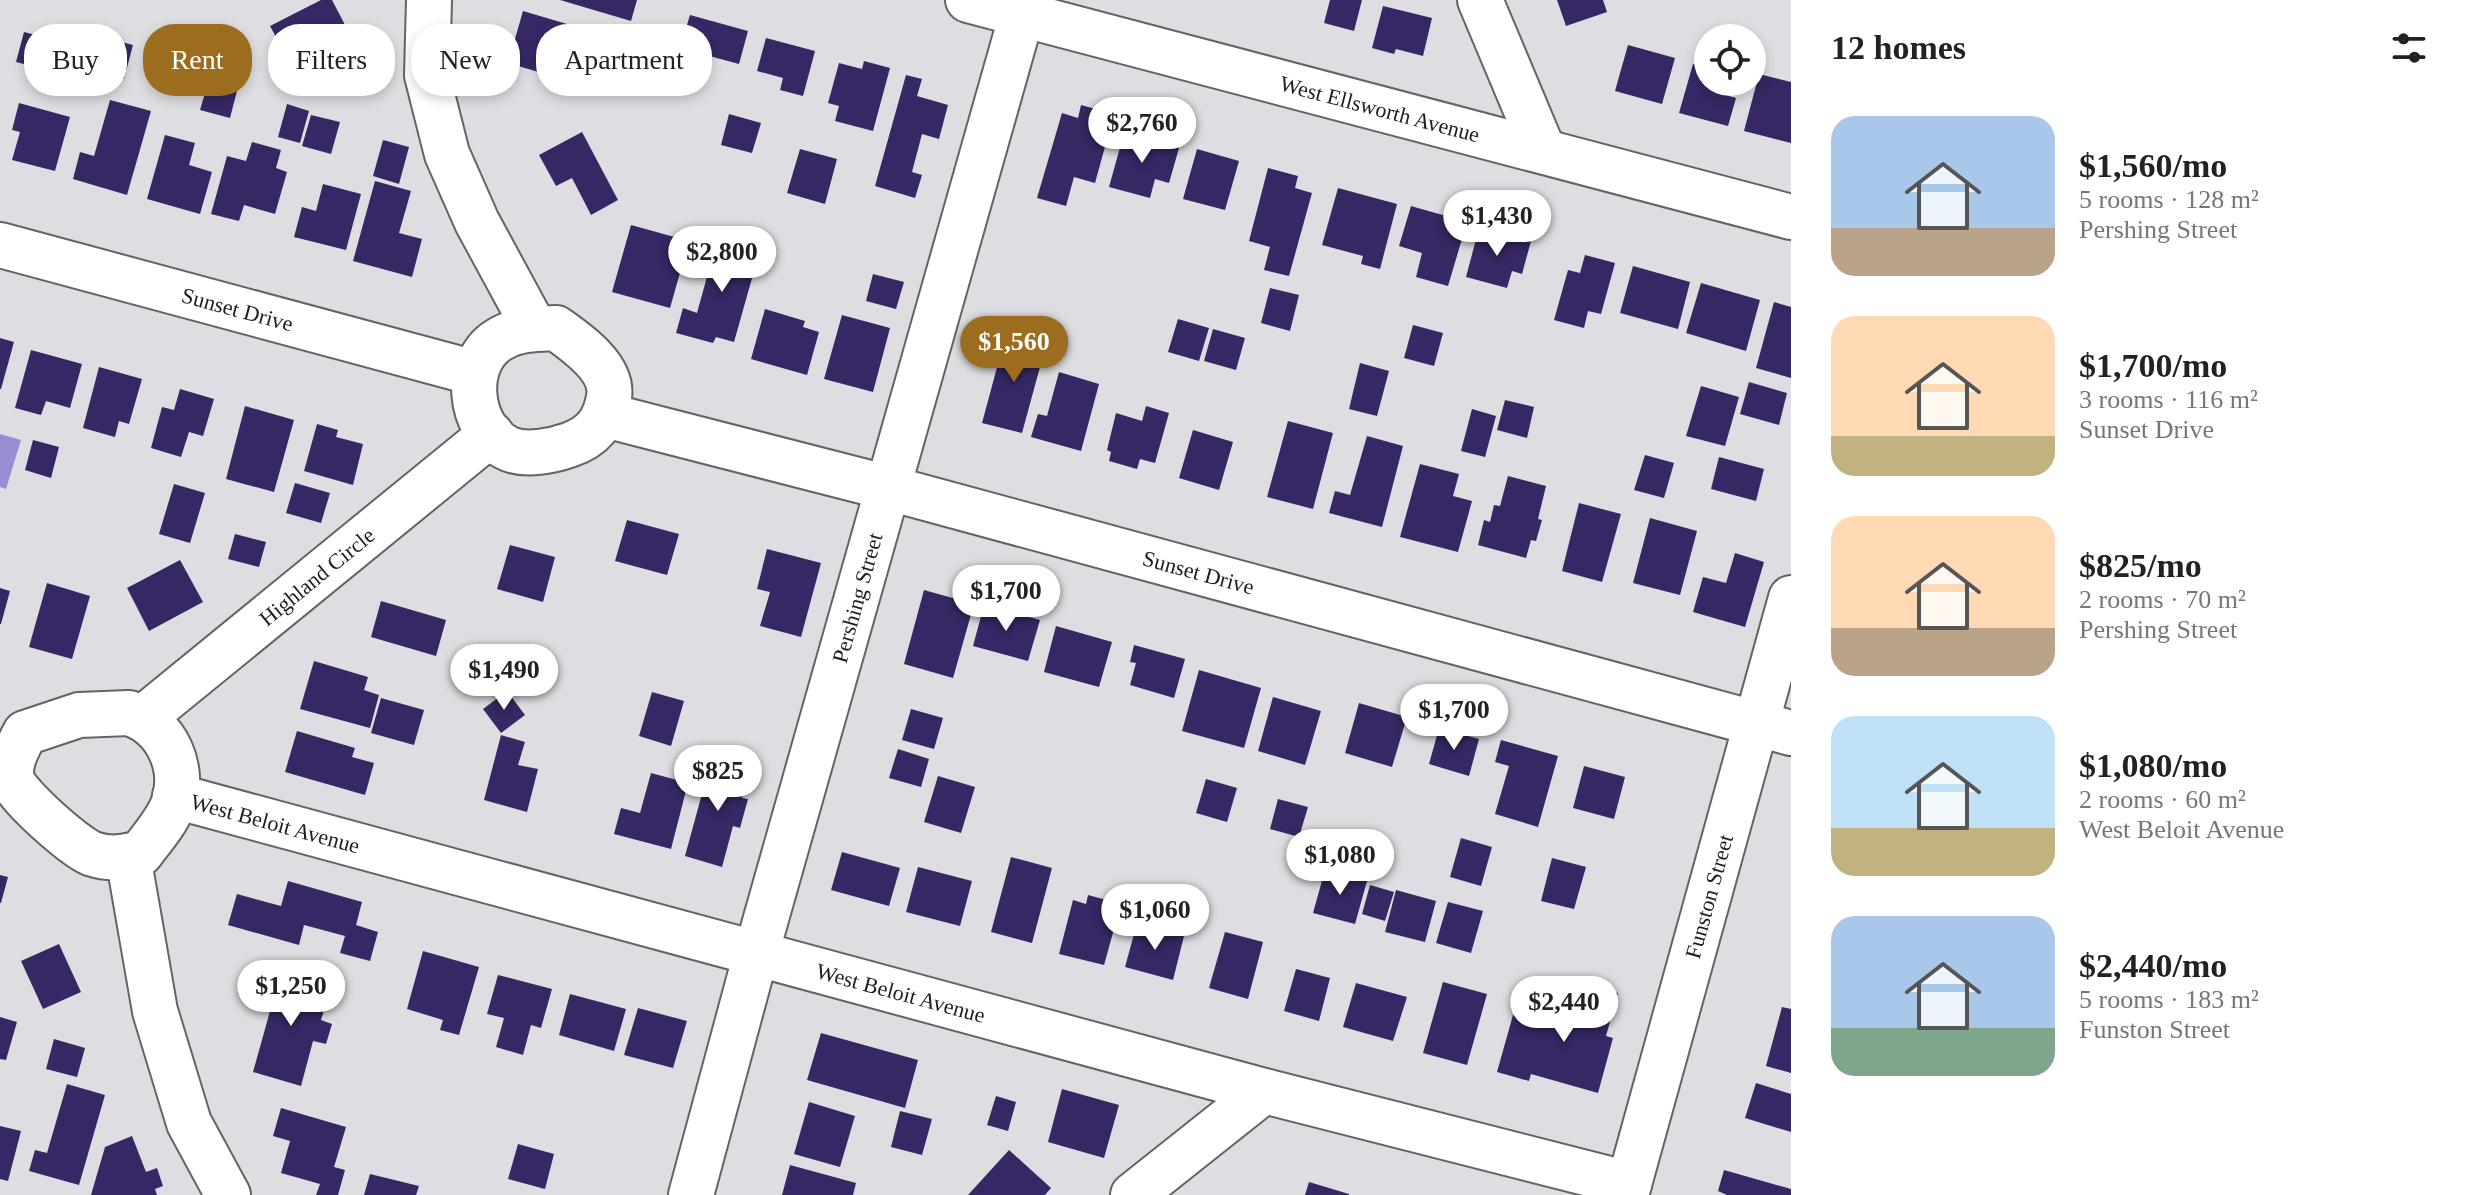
<!DOCTYPE html>
<meta charset="utf-8">
<style>
body{margin:0;font-family:"Times New Roman",serif;background:#f6f6f6;color:#222;height:100vh;display:flex;flex-direction:column;font-size:30px;white-space:nowrap}
*{box-sizing:border-box;margin:0}
p{font-size:26px;color:#767676}
.icon{flex:none;width:44px;height:44px;fill:none;stroke:currentColor;stroke-width:2;stroke-linecap:round;stroke-linejoin:round}
.map{position:relative;flex:1;overflow:hidden}
.sheet{display:flex;flex-direction:column;background:#fff;width:680px}
.sheet>*{flex:none}
.top-card{position:absolute;left:24px;top:24px;width:760px;height:72px;display:flex;gap:16px}
.controls{position:absolute;left:1694px;top:24px;display:grid;gap:16px}
.controls a{display:grid;place-items:center;width:72px;height:72px;border-radius:50%;background:#fff;box-shadow:0 4px 12px #0003;font-size:40px}
.price{position:absolute;translate:-50% -68px;padding:0 18px;border-radius:28px;background:#fff;color:#222;font-size:26px;line-height:52px;filter:drop-shadow(0 2px 4px #0008)}
.price::after{content:'';position:absolute;left:50%;top:48px;width:24px;height:18px;margin-left:-12px;background:inherit;clip-path:polygon(0 0,100% 0,50% 100%)}
.price.on{background:#9c6d1f;color:#fff}
ul{padding:0;list-style:none}
li{display:flex;align-items:center;gap:24px;height:200px;padding:0 40px}
li span{display:grid;place-items:center;flex:none;width:224px;height:160px;border-radius:24px;color:#555}
li>.icon{margin-inline-start:auto}
span .icon{width:96px;height:96px;fill:#fffc;stroke-width:1}
li b{font-size:34px}
h2{display:flex;justify-content:space-between;align-items:center;height:96px;padding:0 40px;font-size:34px}
.chip{padding:0 28px;border-radius:32px;background:#fff;box-shadow:0 4px 12px #0003;font-size:28px;line-height:72px}
.chip.on{background:#9c6d1f;color:#fff}
main{display:flex;flex:1;min-height:0}
.map>svg:first-child{display:block}
.water{fill:#998ed4}
.building{fill:#372865}
.lines{fill:none;stroke-linecap:round;stroke-linejoin:round}
.minor-casing{stroke:#646467;stroke-width:48}
.minor{stroke:#fff;stroke-width:44}
.labels{text-anchor:middle;stroke-width:8;stroke-linejoin:round;paint-order:stroke}
.street-label{font-size:22px;fill:#1d1d1f;stroke:#fff}
</style>
<main>
<div class="map">
<svg width="1791" height="1195" viewBox="0 0 1791 1195">
<rect width="100%" height="100%" fill="#dedee2"/>
<path class="water" d="M0,434L21,440L6,489L0,487Z"/>
<path class="building" d="M321,0H332L368,69L342,83L333,67L321,73L309,49L288,59L270,26Z
M560,0H637L631,21Z
M1330,0H1362L1354,31L1324,23Z
M1557,0H1603L1607,12L1566,26Z
M1383,6L1432,18L1423,56L1396,49L1394,54L1372,48Z
M523,11L567,24L552,76L508,63Z
M690,15L748,31L739,64L680,48Z
M24,32L59,41L51,71L16,62Z
M98,36L133,45L124,79L89,70Z
M766,38L815,51L803,96L780,90L783,78L757,71Z
M1628,45L1675,58L1662,104L1615,91Z
M864,61L890,68L873,131L835,121L839,106L828,103L839,63L862,69Z
M1693,64L1708,69V82H1733L1729,96L1736,98L1728,126L1679,113Z
M1759,74L1791,82V143L1744,131Z
M906,75L922,79L917,96L948,105L939,139L922,134L912,172L922,175L915,198L875,186Z
M209,79L238,87L230,118L200,110Z
M110,100L151,111L127,195L73,179L80,152L94,156Z
M19,103L70,117L55,171L12,160L20,132L12,130Z
M287,104L309,111L300,143L278,137Z
M1081,105L1114,114L1095,183L1074,177L1066,206L1037,198L1062,113L1078,118Z
M729,114L761,123L752,153L721,145Z
M311,115L340,122L331,154L302,146Z
M582,132L618,200L591,215L572,178L556,186L539,155Z
M1124,133L1179,148L1169,183L1155,179L1150,198L1109,187Z
M165,135L195,143L189,165L212,172L200,214L147,199Z
M383,140L409,147L399,184L373,176Z
M252,142L281,150L276,168L287,172L275,214L244,205L239,221L211,214L227,156L246,161Z
M800,149L837,159L825,204L787,193Z
M1197,149L1239,161L1225,210L1183,199Z
M1268,168L1298,176L1295,188L1312,193L1289,276L1264,270L1270,247L1249,241Z
M375,181L411,191L399,233L422,239L412,277L353,261Z
M323,184L361,194L346,250L294,237L302,207L316,211Z
M1338,188L1397,204L1380,269L1361,264L1363,256L1322,245Z
M1411,206L1467,222L1448,286L1416,277L1422,253L1399,246Z
M631,225L689,241L670,308L612,292Z
M1479,228L1531,241L1522,274L1512,271L1507,288L1466,277Z
M718,237L760,250L734,342L716,337L713,343L676,333L683,308L697,313Z
M1585,255L1615,263L1601,314L1588,311L1584,328L1554,320L1568,270L1580,273Z
M1633,266L1690,282L1678,329L1620,313Z
M873,274L904,282L896,309L866,301Z
M1701,283L1760,300L1746,351L1686,333Z
M1270,288L1299,295L1290,331L1261,323Z
M1774,302L1791,307V378L1756,368Z
M765,309L805,321L803,327L819,332L807,375L751,359Z
M842,315L890,328L873,392L824,379Z
M1178,319L1209,328L1199,361L1168,352Z
M1413,325L1443,333L1434,366L1404,358Z
M1213,329L1245,338L1236,370L1204,361Z
M1006,334L1046,345L1022,433L982,423Z
M0,338L14,342L1,389H0Z
M31,350L82,364L70,408L46,401L41,415L15,408Z
M1360,363L1389,371L1377,416L1349,409Z
M99,367L142,379L129,424L119,421L115,437L83,428Z
M1059,372L1099,384L1081,451L1031,437L1038,414L1047,416Z
M1749,382L1787,393L1779,425L1740,414Z
M1701,386L1739,397L1725,446L1686,436Z
M180,389L214,399L203,436L189,432L181,457L151,448L162,407L174,410Z
M1505,400L1534,407L1527,438L1497,430Z
M245,406L294,420L274,492L226,479Z
M1146,406L1169,413L1155,463L1140,459L1137,469L1109,461L1111,452L1107,450L1116,413L1142,421Z
M1472,409L1496,416L1485,457L1461,451Z
M1288,421L1333,433L1313,509L1267,497Z
M317,424L338,430L336,437L363,444L353,485L304,471Z
M1193,430L1233,442L1219,490L1179,478Z
M1367,436L1403,446L1382,527L1329,513L1335,491L1350,495Z
M33,440L59,447L51,478L25,470Z
M1645,455L1674,463L1664,498L1634,490Z
M1719,457L1764,469L1756,501L1711,489Z
M1420,464L1459,474L1453,496L1472,501L1458,552L1400,537Z
M1508,476L1546,486L1538,519L1542,520L1536,541L1531,540L1526,558L1478,545L1484,520L1490,522L1494,505L1500,506Z
M295,483L330,493L321,523L286,513Z
M174,484L205,493L190,543L159,534Z
M1579,503L1621,514L1602,582L1562,571Z
M1650,518L1697,531L1680,595L1633,583Z
M627,520L679,534L667,575L615,561Z
M235,534L266,542L259,567L228,559Z
M510,545L555,557L543,602L497,589Z
M767,549L821,563L801,637L760,626L770,592L757,589Z
M1735,553L1764,562L1745,627L1693,612L1703,577L1726,583Z
M180,560L203,602L149,631L127,588Z
M47,583L90,596L72,659L29,647Z
M0,588L10,591L1,624H0Z
M924,590L974,604L953,678L904,664Z
M381,601L446,620L436,656L371,637Z
M984,605L1040,620L1028,661L973,646Z
M1056,626L1112,642L1099,687L1044,672Z
M1134,645L1185,659L1174,698L1130,685L1136,663L1130,662Z
M314,661L368,677L364,690L379,695L370,728L300,709Z
M1199,670L1261,688L1244,748L1182,731Z
M507,691L525,715L501,733L483,709Z
M652,692L684,701L671,746L639,736Z
M1273,697L1321,711L1305,765L1258,751Z
M381,698L424,710L414,745L371,733Z
M1359,703L1407,717L1392,767L1345,753Z
M911,709L943,718L934,749L902,740Z
M1439,728L1479,739L1469,776L1429,764Z
M297,731L355,748L352,757L374,763L365,795L285,772Z
M501,735L525,742L518,765L538,769L527,812L484,800Z
M1501,740L1558,756L1538,827L1495,814L1509,766L1495,762Z
M898,749L929,759L921,787L889,778Z
M711,761L750,771L742,798L748,799L740,828L733,826L722,867L685,856Z
M1584,766L1625,777L1614,819L1573,808Z
M651,773L688,783L671,849L614,834L621,808L640,813Z
M938,776L975,787L961,833L924,822Z
M1206,779L1237,788L1227,822L1196,813Z
M1278,799L1308,807L1299,837L1270,829Z
M1461,838L1492,847L1481,886L1450,877Z
M842,852L900,868L889,906L831,890Z
M1011,857L1052,868L1032,943L991,932Z
M1552,858L1586,867L1574,909L1541,901Z
M918,867L972,881L960,926L906,912Z
M1325,870L1367,881L1355,924L1313,913Z
M0,875L8,877L1,903H0Z
M288,881L362,902L356,925L378,932L370,961L340,953L345,936L304,925L299,945L228,925L237,894L281,906Z
M1370,885L1394,892L1385,921L1362,914Z
M1396,890L1436,901L1425,942L1385,932Z
M1088,895L1121,904L1104,965L1059,954L1073,900L1086,904Z
M1448,902L1483,911L1471,953L1436,943Z
M1137,923L1184,936L1173,980L1125,967Z
M1225,932L1263,942L1248,999L1209,988Z
M59,944L81,992L43,1009L21,961Z
M423,951L479,967L459,1035L440,1030L443,1020L407,1009Z
M1296,969L1330,978L1319,1021L1284,1011Z
M269,972L330,990L321,1020L332,1024L326,1044L313,1041L301,1086L253,1072L272,1004L261,1001Z
M498,975L552,989L541,1028L531,1025L523,1055L496,1047L504,1018L487,1014Z
M1443,982L1487,994L1467,1065L1423,1053Z
M1356,983L1407,997L1393,1041L1343,1027Z
M1582,983L1618,993L1606,1036L1613,1038L1598,1093L1531,1074L1529,1081L1497,1072L1513,1015L1569,1032Z
M570,994L626,1009L614,1051L559,1035Z
M1782,1007L1791,1009V1073L1766,1066Z
M638,1008L687,1021L673,1068L624,1055Z
M0,1017L17,1022L6,1060L0,1059Z
M821,1033L918,1060L905,1108L807,1080Z
M54,1039L85,1048L77,1077L46,1069Z
M1756,1083L1791,1094V1132L1745,1118Z
M67,1084L105,1095L79,1185L29,1171L35,1150L47,1153Z
M1062,1089L1119,1105L1104,1158L1048,1142Z
M996,1096L1016,1102L1008,1131L987,1125Z
M809,1102L855,1116L840,1167L794,1154Z
M281,1108L346,1127L334,1167L345,1170L338,1195H316L320,1184L281,1173L290,1141L273,1136Z
M900,1111L932,1119L922,1155L891,1147Z
M0,1126L21,1131L8,1181L0,1179Z
M132,1136L146,1172L157,1168L163,1186L155,1189L157,1195H91L105,1147Z
M518,1144L554,1154L545,1189L508,1179Z
M1009,1150L1051,1188L1045,1195H968Z
M790,1165L856,1183L853,1195H782Z
M1724,1170L1791,1189V1195H1727L1718,1191Z
M370,1174L419,1186L416,1195H364Z
M1309,1182L1349,1194V1195H1305Z"/>
<g class="lines">
<g class="minor-casing">
<g id="minor">
<path d="M429,0L427,75L447,154L477,222L535,329"/>
<path id="s1" d="M968,0L1791,217"/>
<path d="M1480,0L1543,150"/>
<path id="s2" d="M0,245L475,373"/>
<path d="M556,328C576,342 614,368 609,397C605,422 593,437 569,445C552,451 526,456 509,449C467,430 461,359 502,338C518,329 537,329 556,328Z"/>
<path id="s3" d="M605,415L889,488L1791,733"/>
<path d="M129,713C167,725 186,768 173,805C166,823 152,838 141,853C123,857 111,860 93,854C78,850 16,795 12,780C8,763 18,747 25,733L79,715Z"/>
<path id="s4" d="M143,718L491,434"/>
<path id="s5" d="M175,796L1264,1091L1629,1184"/>
<path d="M128,856L155,1011L189,1123L228,1195"/>
<path id="s6" d="M691,1195L756,954L1026,0"/>
<path d="M1133,1195L1264,1091"/>
<path id="s7" d="M1626,1195L1791,598"/>
</g>
</g>
<use href="#minor" class="minor"/>
</g>
<g class="labels">
<g class="street-label">
<text dy="8" stroke="none"><textPath href="#s1" startOffset="426">West Ellsworth Avenue</textPath></text>
<text dy="8" stroke="none"><textPath href="#s2" startOffset="246">Sunset Drive</textPath></text>
<text dy="8" stroke="none"><textPath href="#s3" startOffset="614">Sunset Drive</textPath></text>
<text dy="8" stroke="none"><textPath href="#s4" startOffset="224">Highland Circle</textPath></text>
<text dy="8" stroke="none"><textPath href="#s6" startOffset="620">Pershing Street</textPath></text>
<text dy="8" stroke="none"><textPath href="#s5" startOffset="104">West Beloit Avenue</textPath></text>
<text dy="8" stroke="none"><textPath href="#s7" startOffset="310">Funston Street</textPath></text>
<text dy="8" stroke="none"><textPath href="#s5" startOffset="752">West Beloit Avenue</textPath></text>
</g>
</g>
</svg>
<div class="controls">
<a><svg class="icon" aria-label="locate" viewBox="0 0 24 24"><circle cx="12" cy="12" r="6"/><path d="M12 2v4M12 18v4M2 12h4M18 12h4"/></svg></a>
</div>
<b class="price" style="left:1142px;top:165px">$2,760</b>
<b class="price" style="left:1497px;top:258px">$1,430</b>
<b class="price" style="left:722px;top:294px">$2,800</b>
<b class="price on" style="left:1014px;top:384px">$1,560</b>
<b class="price" style="left:1006px;top:633px">$1,700</b>
<b class="price" style="left:504px;top:712px">$1,490</b>
<b class="price" style="left:1454px;top:752px">$1,700</b>
<b class="price" style="left:718px;top:813px">$825</b>
<b class="price" style="left:1340px;top:897px">$1,080</b>
<b class="price" style="left:1155px;top:952px">$1,060</b>
<b class="price" style="left:291px;top:1028px">$1,250</b>
<b class="price" style="left:1564px;top:1044px">$2,440</b>
<div class="top-card">
<a class="chip">Buy</a>
<a class="chip on">Rent</a>
<a class="chip">Filters</a>
<a class="chip">New</a>
<a class="chip">Apartment</a>
</div>
</div>
<section class="sheet">
<h2>12 homes<svg class="icon" aria-label="filters" viewBox="0 0 24 24"><path d="M4 7h16M4 17h16"/><circle cx="9" cy="7" r="2"/><circle cx="15" cy="17" r="2"/></svg></h2>
<ul>
<li><span style="background:linear-gradient(#a9c7e8 70%,#b9a48a 0)"><svg class="icon" aria-label="home" viewBox="0 0 24 24"><path d="M3 11l9-7 9 7M6 9v11h12V9"/></svg></span><div><b>$1,560/mo</b><p>5 rooms · 128 m²</p><p>Pershing Street</p></div></li>
<li><span style="background:linear-gradient(#ffd9b3 75%,#c2b280 0)"><svg class="icon" aria-label="home" viewBox="0 0 24 24"><path d="M3 11l9-7 9 7M6 9v11h12V9"/></svg></span><div><b>$1,700/mo</b><p>3 rooms · 116 m²</p><p>Sunset Drive</p></div></li>
<li><span style="background:linear-gradient(#ffd9b3 70%,#b9a48a 0)"><svg class="icon" aria-label="home" viewBox="0 0 24 24"><path d="M3 11l9-7 9 7M6 9v11h12V9"/></svg></span><div><b>$825/mo</b><p>2 rooms · 70 m²</p><p>Pershing Street</p></div></li>
<li><span style="background:linear-gradient(#bfe0f5 70%,#c2b280 0)"><svg class="icon" aria-label="home" viewBox="0 0 24 24"><path d="M3 11l9-7 9 7M6 9v11h12V9"/></svg></span><div><b>$1,080/mo</b><p>2 rooms · 60 m²</p><p>West Beloit Avenue</p></div></li>
<li><span style="background:linear-gradient(#a9c7e8 70%,#7fa58c 0)"><svg class="icon" aria-label="home" viewBox="0 0 24 24"><path d="M3 11l9-7 9 7M6 9v11h12V9"/></svg></span><div><b>$2,440/mo</b><p>5 rooms · 183 m²</p><p>Funston Street</p></div></li>
</ul>
</section>
</main>
